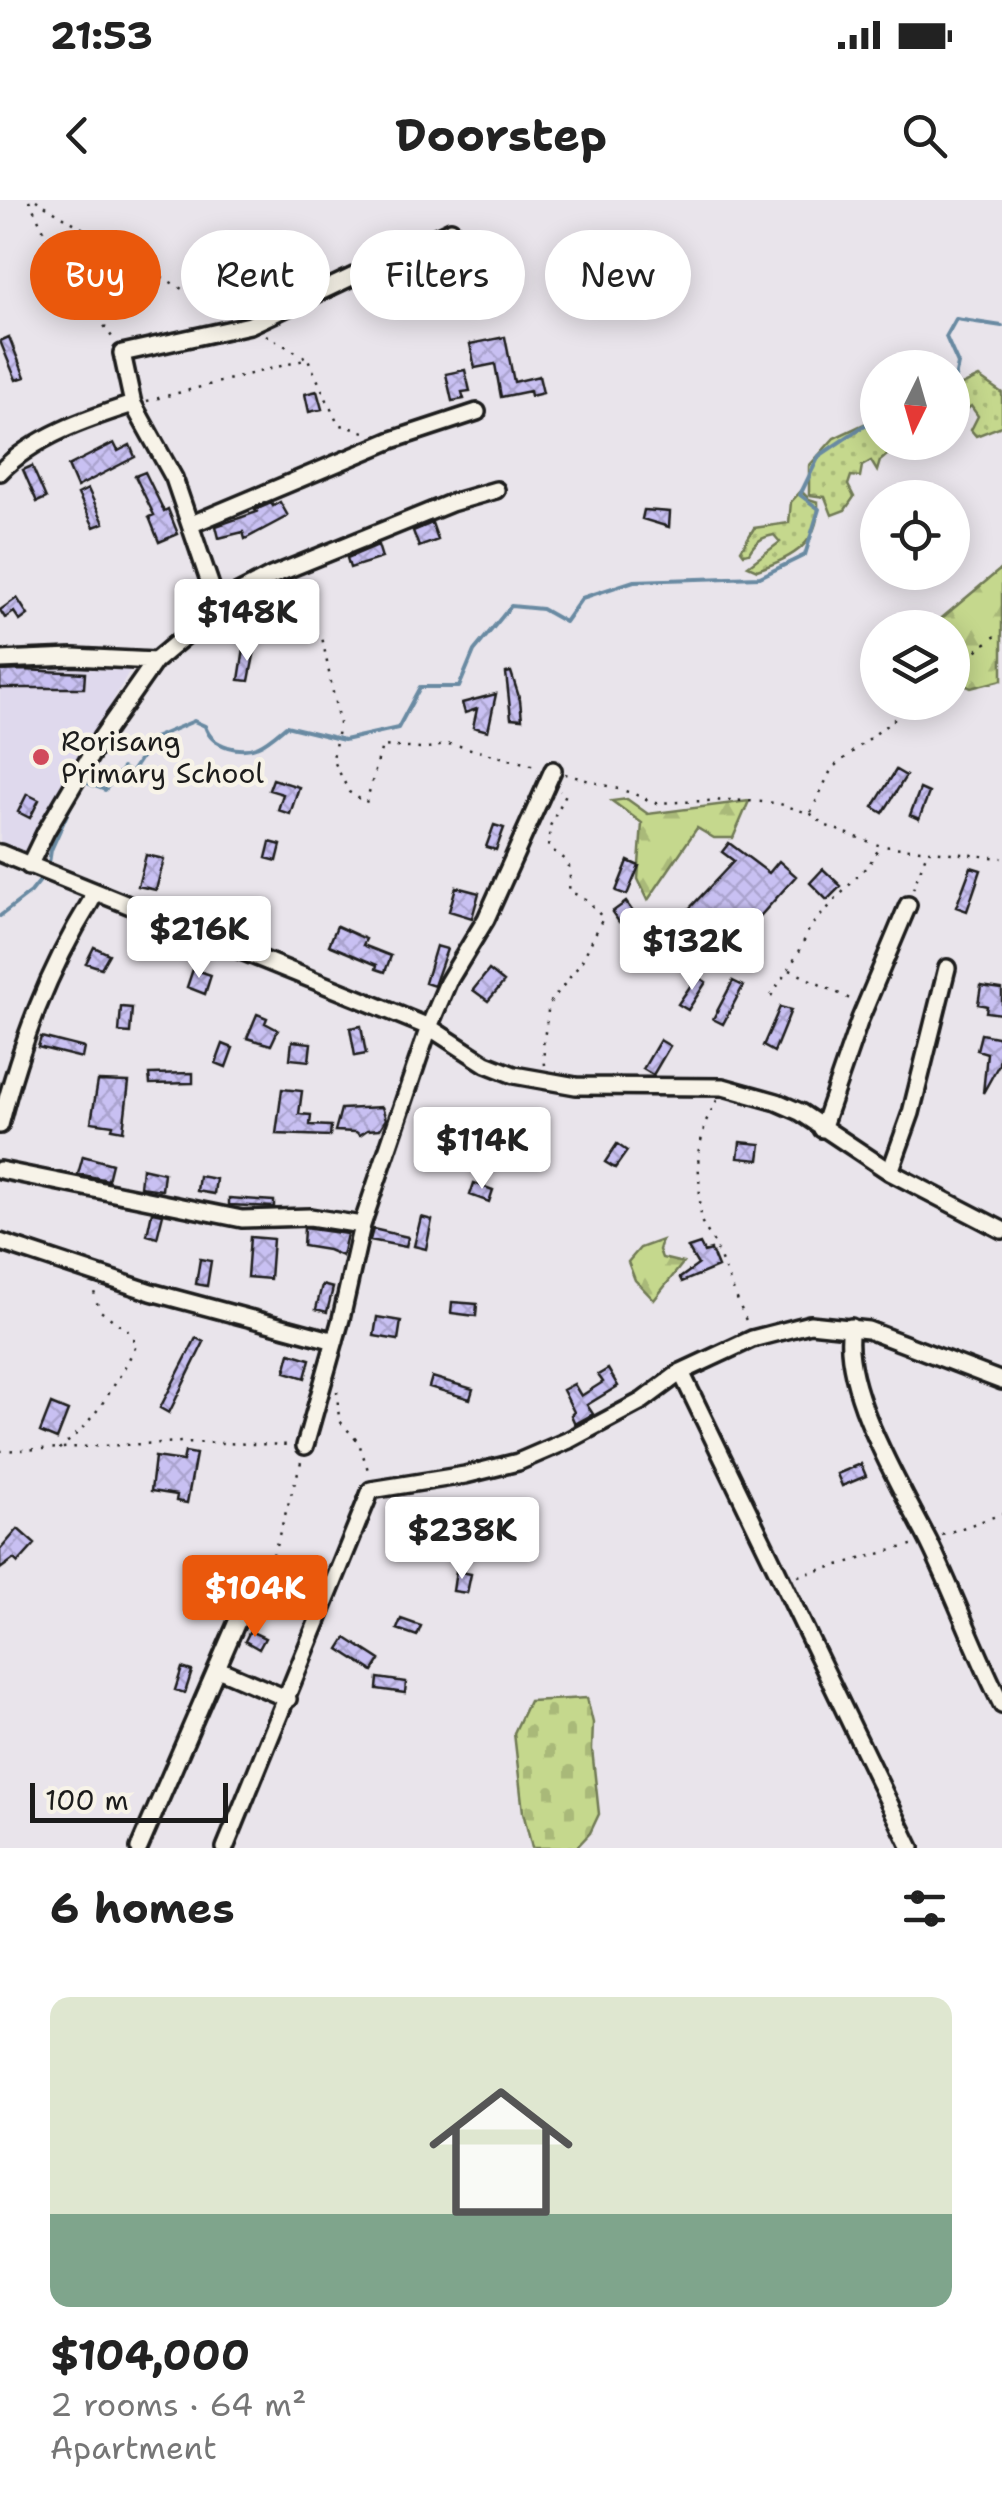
<!DOCTYPE html>
<meta charset="utf-8">
<style>
body{margin:0;font-family:"Shantell Sans",sans-serif;background:#f2f2f2;color:#222;height:100vh;display:flex;flex-direction:column;font-size:38px;white-space:nowrap}
*{box-sizing:border-box;margin:0}
p{font-size:32px;color:#767676}
.icon{flex:none;width:55px;height:55px;fill:none;stroke:currentColor;stroke-width:2;stroke-linecap:round;stroke-linejoin:round}
.map{position:relative;height:1648px;overflow:hidden}
.side{display:flex;flex-direction:column;background:#fff;flex:1}
.side>*{flex:none}
.guide{position:absolute;left:30px;top:30px;width:942px;height:90px;display:flex;gap:20px}
.needle{width:65px;rotate:185deg}
.buttons{position:absolute;left:860px;top:150px;display:grid;gap:20px}
.buttons a{display:grid;place-items:center;width:110px;height:110px;border-radius:50%;background:#fff;box-shadow:0 5px 25px #0003;font-size:50px}
.scale{position:absolute;left:30px;bottom:25px;width:198px;box-sizing:border-box;padding-left:10px;border:5px solid #1c1c1c;border-top:0;font-size:28px;line-height:35px;white-space:nowrap;color:#1c1c1c;-webkit-text-stroke:8px #f7f3e8;paint-order:stroke}
.price{position:absolute;translate:-50% -85px;padding:0 22px;border-radius:10px;background:#fff;color:#222;font-size:32px;line-height:65px;filter:drop-shadow(0 2px 5px #0008)}
.price::after{content:'';position:absolute;left:50%;top:60px;width:30px;height:22px;margin-left:-15px;background:inherit;clip-path:polygon(0 0,100% 0,50% 100%)}
.price.current{background:#ea580c;color:#fff}
ul{padding:0;list-style:none}
li{display:grid;align-content:center;gap:20px;height:530px;padding:0 50px}
li span{display:grid;place-items:center;height:310px;border-radius:20px;color:#555}
li>.icon{margin-inline-start:auto}
span .icon{width:180px;height:180px;fill:#fffc;stroke-width:1}
li b{font-size:42px}
h2{display:flex;justify-content:space-between;align-items:center;height:120px;padding:0 50px;font-size:42px}
.tag{padding:0 35px;border-radius:45px;background:#fff;box-shadow:0 5px 25px #0003;font-size:35px;line-height:90px}
.tag.current{background:#ea580c;color:#fff}
.status{display:flex;justify-content:space-between;align-items:center;height:70px;padding:0 50px;background:#fff;direction:ltr}
.status svg{height:28px;fill:currentColor}
header{display:flex;justify-content:space-between;align-items:center;height:130px;padding:0 50px;background:#fff;font-size:45px;font-weight:700}
.map>svg:first-child{display:block}
.built{fill:#dfd9ed}
.grass{fill:url(#grass-dots);stroke:#707a54;stroke-width:2.5}
.forest{fill:url(#forest-firs);stroke:#707a54;stroke-width:2.5}
.cemetery{fill:url(#cemetery-stones);stroke:#707a54;stroke-width:2.5}
.lines{fill:none;stroke-linecap:round;stroke-linejoin:round}
.stream{stroke:#698aa2;stroke-width:4}
.building{fill:url(#building-cross-hatch);stroke:#1c1c1c;stroke-width:2.5}
.minor-casing{stroke:#1c1c1c;stroke-width:22}
.path{stroke:#1c1c1c;stroke-width:2.5;stroke-dasharray:2.5 8;stroke-linecap:butt}
.minor{stroke:#f7f3e8;stroke-width:15}
.poi-dot{fill:#d1495b;stroke:#f7f3e8;stroke-width:4}
.labels{text-anchor:middle;stroke-width:9;stroke-linejoin:round;paint-order:stroke}
.poi-label{font-size:28px;fill:#1c1c1c;stroke:#f7f3e8;text-anchor:start}
</style>
<div class="status"><b>21:53</b><svg viewBox="0 0 49 12"><path d="M0 12V9h3v3zM5 12V6h3v6zM10 12V3h3v9zM15 12V0h3v12zM26 1h20v11H26zM47 4h2v5h-2z"/></svg></div>
<header><svg class="icon" aria-label="back" viewBox="0 0 24 24"><path d="M15 5l-7 7 7 7"/></svg>Doorstep<svg class="icon" aria-label="search" viewBox="0 0 24 24"><circle cx="10" cy="10" r="6"/><path d="M15 15l6 6"/></svg></header>
<div class="map">
<svg width="1002" height="1648" viewBox="0 0 1002 1648">
<defs>
<pattern id="grass-dots" width="8" height="8" patternUnits="userSpaceOnUse" patternTransform="scale(2.5)"><rect width="8" height="8" fill="#c5d88d"/><path d="M2 2h.1M6 6h.1" fill="none" stroke="#a9b979" stroke-width="1.8" stroke-linecap="round"/></pattern>
<pattern id="forest-firs" width="22" height="20" patternUnits="userSpaceOnUse" patternTransform="scale(2.5)"><rect width="22" height="20" fill="#c5d88d"/><path d="M5 1l3.5 6h-7zM16 11l3.5 6h-7z" fill="#a9b979"/></pattern>
<pattern id="cemetery-stones" width="16" height="16" patternUnits="userSpaceOnUse" patternTransform="scale(2.5)"><rect width="16" height="16" fill="#c5d88d"/><path d="M2 7V4a2 2 0 0 1 4 0v3zM10 15v-3a2 2 0 0 1 4 0v3z" fill="#a9b979"/></pattern>
<pattern id="building-cross-hatch" width="8" height="8" patternUnits="userSpaceOnUse" patternTransform="scale(2.5)"><rect width="8" height="8" fill="#c8c0f2"/><path d="M0 0l8 8M0 8l8-8" fill="none" stroke="#aba4cf"/></pattern>
</defs>
<rect width="100%" height="100%" fill="#e9e4eb"/>
<filter id="ink" filterUnits="userSpaceOnUse"><feTurbulence type="fractalNoise" baseFrequency=".01" numOctaves="2"/><feDisplacementMap in="SourceGraphic" scale="20" xChannelSelector="R" yChannelSelector="G"/><feConvolveMatrix kernelMatrix="1 2 1 2 8 2 1 2 1" color-interpolation-filters="sRGB"/></filter>
<g filter="url(#ink)">
<path class="built" d="M0,464H122L131,468L27,655L0,646Z"/>
<path class="grass" d="M979,177L1002,193V226L976,236L971,230L978,216L971,206L953,221V189Z
M877,218L878,242L927,243L914,254L894,249L880,261L877,271L871,261L862,266L860,277L851,276L848,285L854,297L845,310L832,315L825,297L809,295V266L834,238Z
M801,291L809,299L818,302C820,344 792,358 757,370L748,366L780,342L774,335C762,337 755,342 749,353L744,354L741,350L754,328L789,323L791,302Z"/>
<path class="forest" d="M1002,368V480L971,488L953,480L952,428L931,427Z
M627,599L648,614L749,601L733,638H714L697,628L648,700L638,679L642,623L612,601Z
M662,1040L659,1050L662,1058L683,1063L654,1100L635,1080L628,1062L640,1048Z"/>
<path class="cemetery" d="M587,1498L593,1523L592,1549L599,1614L590,1633L576,1648H532L523,1612L514,1533L529,1501Z"/>
<g class="lines">
<path class="stream" d="M952,193L958,164L946,137L956,119L1002,126
M904,242L918,249L922,242
M82,581L105,590L123,568L131,573L154,538L194,521L205,526C209,538 216,543 228,547C254,555 267,542 286,526L344,540L398,528L420,487H459L474,451L511,406L542,409L565,422L582,398L634,381L760,377L805,355L819,309L800,295L819,256L865,225L878,231
M49,663L51,650L76,594
M0,716L31,692L43,677"/>
</g>
<path class="building" d="M9,137L25,177L16,180L0,141Z
M505,137L514,182L539,176L543,193L531,196L530,191L501,197L495,164L475,168L470,144Z
M465,170L470,191L462,192L464,199L452,201L446,174Z
M317,191L322,209L309,212L305,194Z
M114,243L118,251L130,245L135,257L77,287L68,266Z
M32,266L46,298L37,302L23,270Z
M145,272L164,311L168,309L178,334L159,342L149,317L154,315L135,276Z
M88,289L104,323L94,327L78,294Z
M280,302L288,316L245,339L243,332L219,338L216,326L257,312L255,310L271,303L273,306Z
M644,310L670,312L669,327L642,319Z
M432,323L438,340L419,347L413,331Z
M378,345L382,358L350,368L347,358Z
M301,392L302,403L282,405L281,393Z
M17,398L28,415L20,421L14,412L5,418L0,410Z
M244,448L255,450L249,481L239,480Z
M24,470L85,473L84,488H0V471Z
M511,472L520,500L522,519L511,518L506,473Z
M496,494L488,531L473,527L477,509L465,513L462,503Z
M896,570L906,576L883,613L873,607Z
M273,579L299,587L290,614L278,610L283,594L269,590Z
M920,589L929,593L919,619L910,615Z
M27,594L39,600L30,618L18,612Z
M494,625L504,628L496,650L486,647Z
M270,642L281,645L277,661L266,658Z
M729,643L769,673L779,661L796,676L721,760L704,746L715,734L688,710L734,661L722,652Z
M146,655L164,659L156,690L138,686Z
M628,661L639,666L627,695L616,691Z
M971,667L981,670L967,711L956,707Z
M823,669L841,686L827,700L810,683Z
M456,687L479,693L472,718L449,711Z
M626,702L633,712L619,722L612,712Z
M337,726L366,739L363,745L391,756L385,772L376,769L377,765L329,745Z
M677,730L701,748L693,759L669,740Z
M436,746L447,749L434,786L425,783Z
M94,747L109,754L101,768L86,763Z
M193,769L211,775L205,794L187,787Z
M489,770L504,782L488,801L473,790Z
M697,776L706,782L688,810L678,804Z
M733,781L743,786L723,824L713,819Z
M981,786L1002,789V814L986,812L987,806L978,804Z
M121,807L132,808L130,833L119,832Z
M780,807L791,810L774,852L763,846Z
M257,814L267,818L265,823L278,830L271,845L247,838Z
M361,826L366,854L355,856L350,828Z
M981,834L1002,838L999,864L983,893L987,853L977,850Z
M41,837L84,848L82,858L38,847Z
M660,840L670,846L653,875L643,869Z
M292,841L311,843L309,861L290,859Z
M223,844L233,848L226,867L216,863Z
M193,873V883L150,884L149,874Z
M98,881L129,882L123,931L112,929L113,925L91,922Z
M282,889L302,891L299,914L311,915L310,925L331,926L330,936L276,934Z
M382,907L386,919L380,929L367,930L360,935L356,932L335,931L341,909Z
M443,920L454,924L447,941L437,938Z
M740,942L761,944L759,960L738,958Z
M617,944L627,951L615,968L605,962Z
M468,946L490,950L488,960L466,957Z
M83,956L112,964L108,980L78,974Z
M142,968L164,973L162,990L140,987Z
M199,976L216,979L214,994L197,991Z
M474,983L493,990L489,1002L470,995Z
M229,998L274,1001V1007L229,1005Z
M152,1012L163,1014L157,1038L147,1035Z
M421,1017L432,1020L426,1049L414,1046Z
M304,1028L347,1034L342,1056L328,1050L303,1046Z
M373,1029L408,1037L406,1047L370,1040Z
M250,1037L273,1039L270,1079L247,1077Z
M700,1044L704,1052L711,1050L718,1067L682,1082L680,1078L698,1065L688,1048Z
M200,1059L211,1061L207,1086L196,1084Z
M322,1085L333,1088L327,1112L316,1109Z
M452,1102L477,1104L476,1116L451,1113Z
M377,1117L401,1121L398,1140L374,1136Z
M196,1138L204,1142L169,1213L160,1208Z
M290,1153L310,1159L305,1178L285,1172Z
M608,1169L618,1186L587,1205L593,1214L575,1224L571,1215L574,1212L563,1190L574,1184L581,1196L603,1182L598,1175Z
M432,1177L473,1189L470,1199L429,1187Z
M51,1204L68,1211L57,1239L40,1232Z
M185,1252L196,1254L187,1303L176,1301L177,1295L151,1291L155,1257L183,1261Z
M861,1264L866,1276L842,1286L837,1274Z
M18,1329L35,1344L18,1363L14,1359L0,1369V1350Z
M456,1371L471,1374L467,1393L453,1391Z
M214,1376L238,1389L232,1400L228,1398L225,1404L205,1394Z
M401,1419L421,1426L417,1436L397,1429Z
M250,1431L265,1438L259,1449L245,1441Z
M346,1438L380,1460L373,1471L339,1449Z
M182,1468L192,1471L185,1493L175,1490Z
M378,1478L406,1482L405,1493L377,1489Z"/>
<g class="lines">
<g class="minor-casing">
<path id="minor" d="M133,204L122,153L250,125L451,30
M0,272C35,236 86,219 133,204L174,278L217,404L205,419L155,461L101,538L46,631L29,666
M192,324L392,240L477,212
M217,404L271,376L451,303L496,290
M0,460L73,457L155,461
M0,653L429,827L486,864L514,875L576,886L723,887L777,902L800,912L890,972L1002,1030
M0,925C21,844 47,772 91,701L92,692
M822,929L860,819L908,705
M0,970L242,1019L310,1017L362,1025
M890,972L911,913L947,768
M0,1042L151,1092L335,1141
M851,1127C840,1187 902,1289 929,1342C955,1395 975,1452 1002,1505
M681,1172L911,1648
M305,1246L341,1119L362,1025L429,827L448,782L486,719L553,570
M218,1469L288,1499
M139,1648L246,1401L268,1368
M225,1648L371,1290L465,1275L518,1262L569,1240L642,1201L681,1172L752,1139L810,1124L868,1130L1002,1181"/>
</g>
<path class="path" d="M29,0L54,52L116,143
M36,0L182,89L229,114
M266,135L308,159
M147,201L308,159L338,224L371,234
M221,422L322,437L339,523L333,559L349,592L366,603L382,546L421,549L452,544L539,567
M952,470C970,458 984,441 1002,433
M565,574L632,593L655,603L731,600L777,603L811,614L824,625L881,646L1002,658
M811,612L832,568L916,502
M913,689L926,655
M790,770L850,799
M771,796L799,752L810,727L870,663L880,647
M545,865L543,846L549,804L581,763L603,718L587,700L569,691C571,665 572,661 548,648L550,626L566,594L560,591
M717,900L706,921L698,953L701,1021L714,1043L747,1123
M337,1191L339,1220L359,1243L369,1273
M59,1249C95,1222 116,1184 137,1144L127,1130L99,1110L93,1088
M0,1251L182,1242L293,1245
M942,1335L1002,1314
M273,1355L301,1262
M798,1376L915,1344"/>
<use href="#minor" class="minor"/>
</g>
</g>
<circle class="poi-dot" cx="41" cy="557" r="10"/>
<g class="labels">
<g class="poi-label">
<text x="61" y="551">Rorisang<tspan x="61" dy="32">Primary School</tspan></text>
</g>
</g>
</svg>
<div class="buttons">
<a><svg class="needle" viewBox="-14 -14 28 28"><path d="M0-13l5 13h-10z" fill="#e53935"/><path d="M0 13l5-13h-10z" fill="#767676"/></svg></a>
<a><svg class="icon" aria-label="locate" viewBox="0 0 24 24"><circle cx="12" cy="12" r="6"/><path d="M12 2v4M12 18v4M2 12h4M18 12h4"/></svg></a>
<a><svg class="icon" aria-label="layers" viewBox="0 0 24 24"><path d="M12 4l9 5-9 5-9-5zM3 14l9 5 9-5"/></svg></a>
</div>
<div class="scale">100 m</div>
<b class="price" style="left:247px;top:464px">$148K</b>
<b class="price" style="left:199px;top:781px">$216K</b>
<b class="price" style="left:692px;top:793px">$132K</b>
<b class="price" style="left:482px;top:992px">$114K</b>
<b class="price" style="left:462px;top:1382px">$238K</b>
<b class="price current" style="left:255px;top:1440px">$104K</b>
<div class="guide">
<a class="tag current">Buy</a>
<a class="tag">Rent</a>
<a class="tag">Filters</a>
<a class="tag">New</a>
</div>
</div>
<section class="side">
<h2>6 homes<svg class="icon" aria-label="filters" viewBox="0 0 24 24"><path d="M4 7h16M4 17h16"/><circle cx="9" cy="7" r="2"/><circle cx="15" cy="17" r="2"/></svg></h2>
<ul>
<li><span style="background:linear-gradient(#dfe7d0 70%,#7fa58c 0)"><svg class="icon" aria-label="home" viewBox="0 0 24 24"><path d="M3 11l9-7 9 7M6 9v11h12V9"/></svg></span><div><b>$104,000</b><p>2 rooms · 64 m²</p><p>Apartment</p></div></li>
</ul>
</section>
